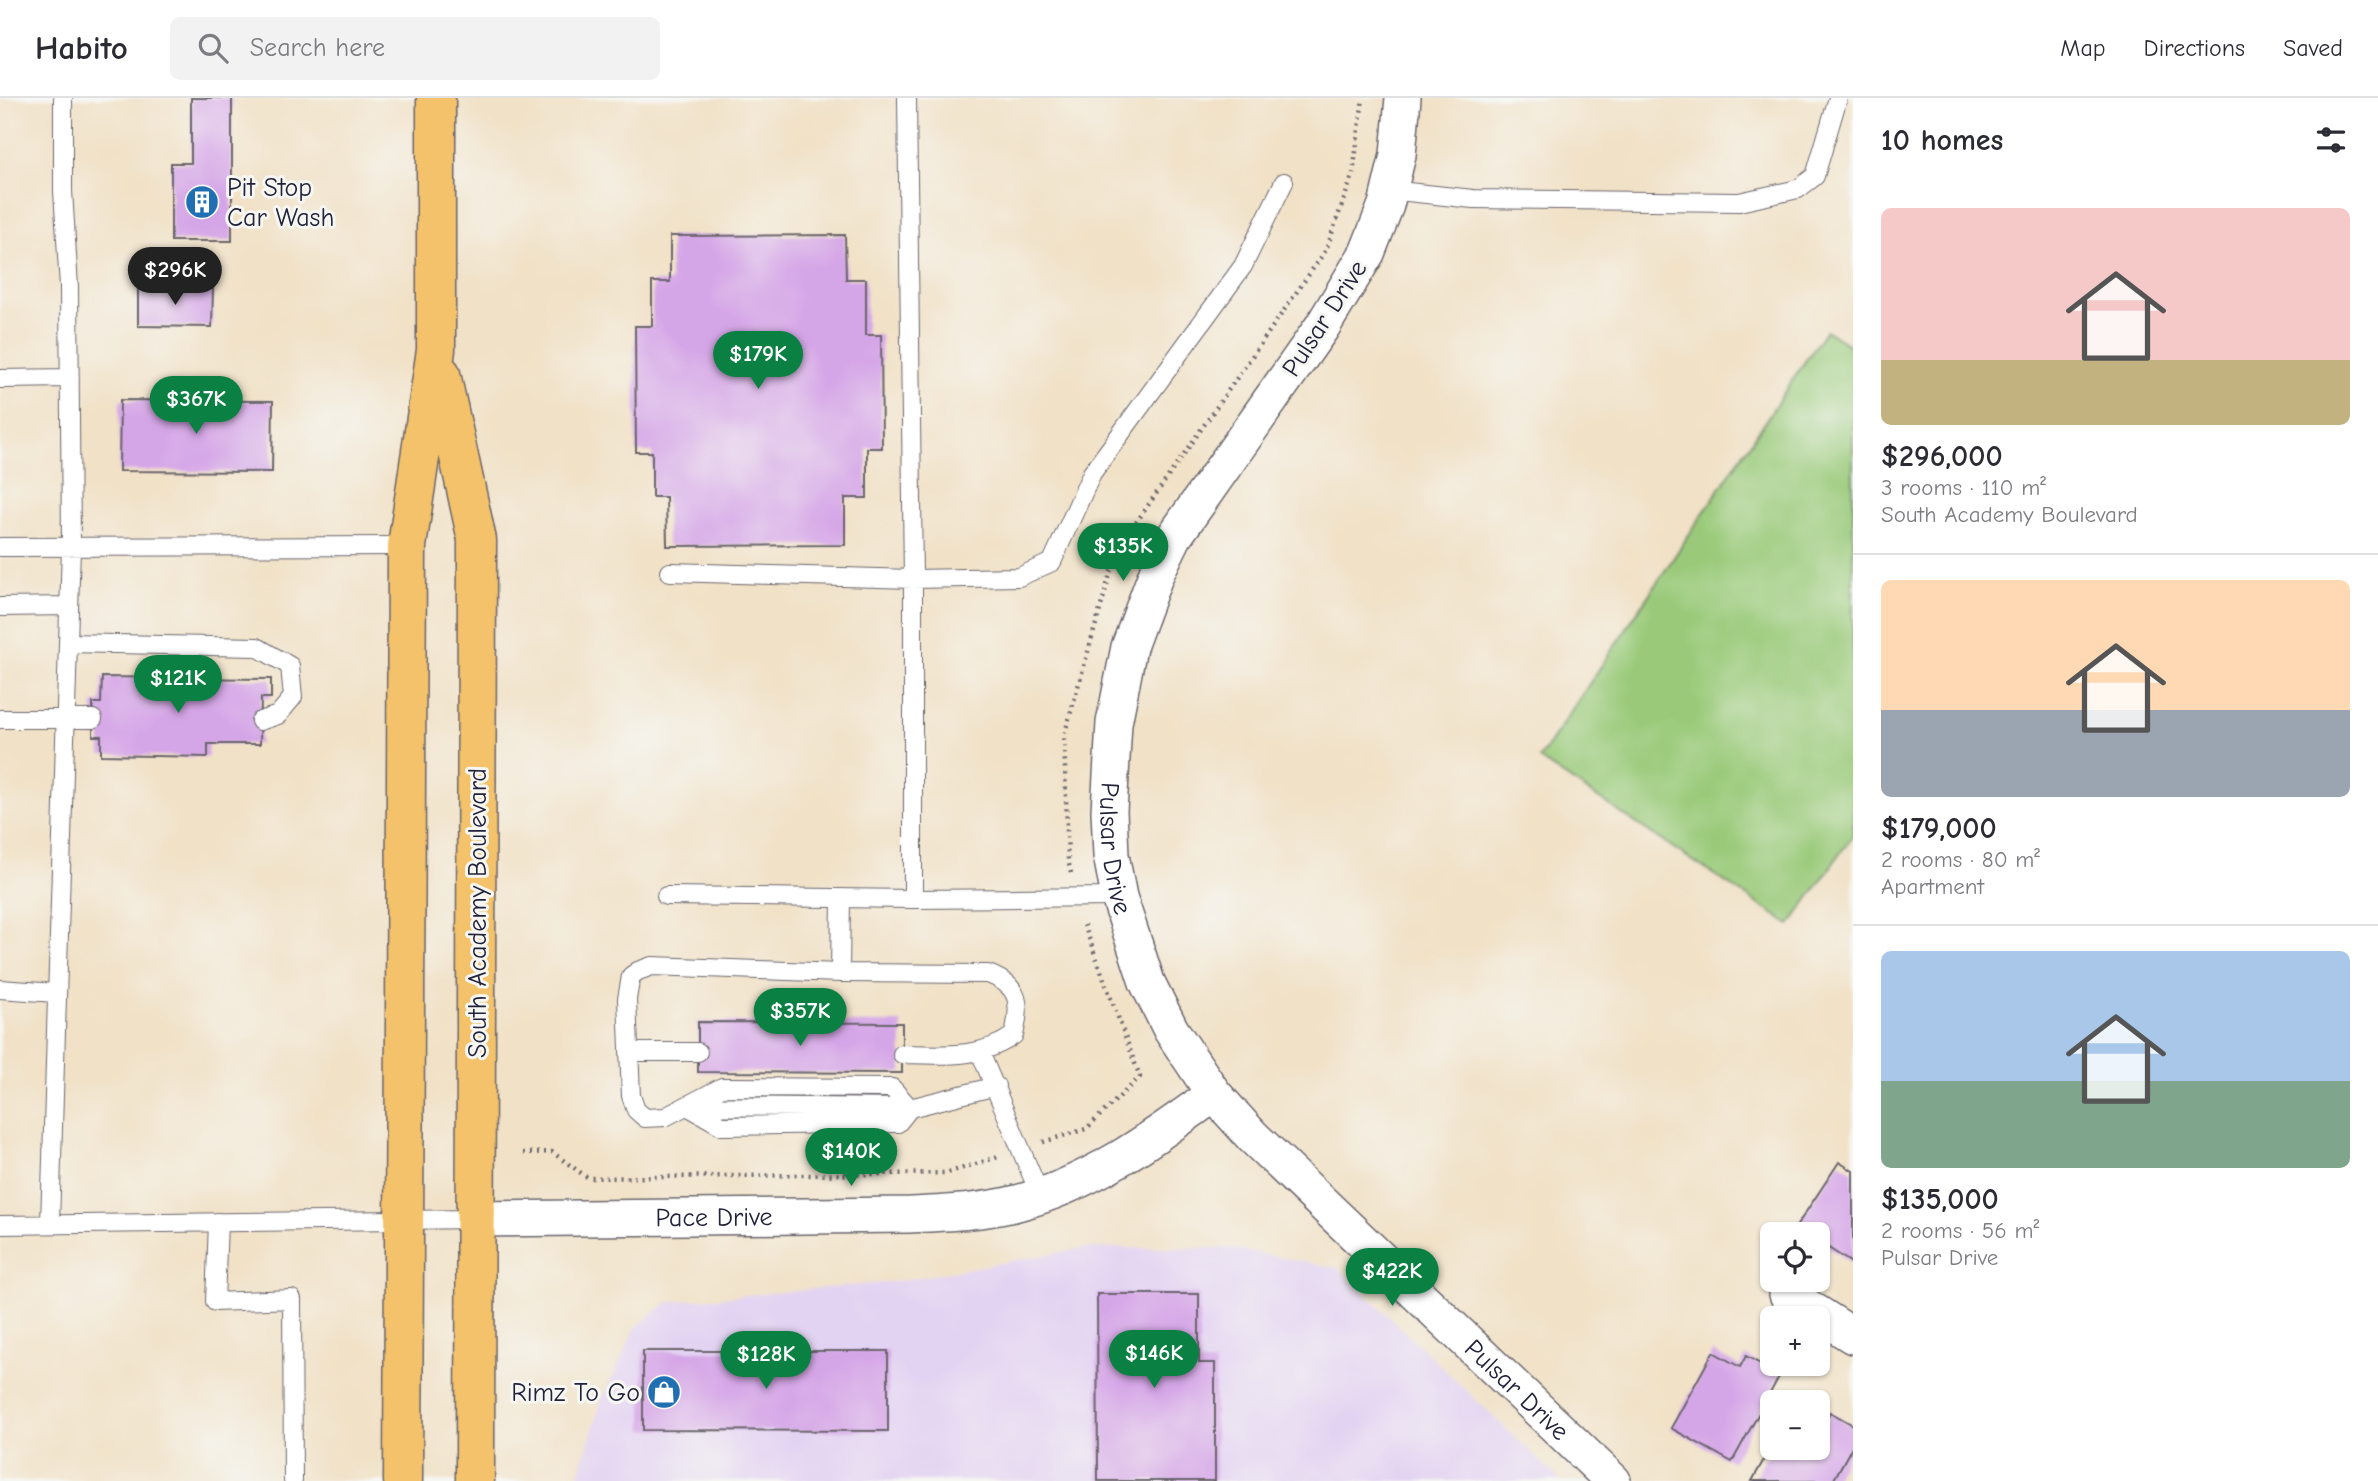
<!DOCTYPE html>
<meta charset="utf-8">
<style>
body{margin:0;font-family:"Comic Neue",sans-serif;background:#f2f2f3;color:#2b2b33;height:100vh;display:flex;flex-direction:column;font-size:26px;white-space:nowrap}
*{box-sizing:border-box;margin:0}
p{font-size:23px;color:#7c7c81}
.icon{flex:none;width:38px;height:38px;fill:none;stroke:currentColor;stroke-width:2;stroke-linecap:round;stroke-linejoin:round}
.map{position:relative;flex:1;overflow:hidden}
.drawer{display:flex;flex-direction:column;background:#fff;width:525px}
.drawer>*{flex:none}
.controls{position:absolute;left:1760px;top:1124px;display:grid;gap:14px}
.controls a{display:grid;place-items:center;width:70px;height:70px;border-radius:10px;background:#fff;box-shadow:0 2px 5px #0004;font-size:35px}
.price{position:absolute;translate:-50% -60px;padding:0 16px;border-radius:24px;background:#0b8043;color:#fff;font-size:23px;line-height:46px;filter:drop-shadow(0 2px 4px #0008)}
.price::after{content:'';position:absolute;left:50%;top:42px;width:21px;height:16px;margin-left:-10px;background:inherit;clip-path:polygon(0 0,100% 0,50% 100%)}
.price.active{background:#222;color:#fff}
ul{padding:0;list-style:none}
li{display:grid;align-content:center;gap:14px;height:371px;padding:0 28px}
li+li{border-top:2px solid #e1e1e2}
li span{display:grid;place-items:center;height:217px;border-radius:10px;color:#555}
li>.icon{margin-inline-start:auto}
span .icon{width:126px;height:126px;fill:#fffc;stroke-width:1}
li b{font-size:30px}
h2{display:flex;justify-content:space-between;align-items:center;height:84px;padding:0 28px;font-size:30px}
header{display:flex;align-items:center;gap:42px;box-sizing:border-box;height:98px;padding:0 35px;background:#fff;border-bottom:2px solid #e1e1e2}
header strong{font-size:33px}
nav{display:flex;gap:38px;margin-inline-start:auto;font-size:24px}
.search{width:490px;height:63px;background:#f2f2f3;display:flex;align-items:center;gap:18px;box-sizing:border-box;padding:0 24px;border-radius:10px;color:#7c7c81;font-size:26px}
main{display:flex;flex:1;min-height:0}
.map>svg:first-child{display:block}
.built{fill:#e3d3f2}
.green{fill:#9aca79;stroke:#5e765a;stroke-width:2}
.building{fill:#d5a6e7}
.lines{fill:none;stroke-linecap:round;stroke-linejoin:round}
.service-casing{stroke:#6a656c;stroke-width:20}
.minor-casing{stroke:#6a656c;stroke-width:38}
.trunk-casing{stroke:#6a656c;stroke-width:41}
.path{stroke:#6a656c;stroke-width:4.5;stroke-dasharray:2 5;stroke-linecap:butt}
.service{stroke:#fff;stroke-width:18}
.minor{stroke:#fff;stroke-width:35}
.trunk{stroke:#f4c26a;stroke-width:38}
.labels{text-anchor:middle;stroke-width:6;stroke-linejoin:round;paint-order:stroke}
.poi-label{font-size:26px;fill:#22223b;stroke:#f6f6f2;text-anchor:start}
.street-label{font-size:26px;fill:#22223b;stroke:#f6f6f2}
</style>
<header>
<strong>Habito</strong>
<div class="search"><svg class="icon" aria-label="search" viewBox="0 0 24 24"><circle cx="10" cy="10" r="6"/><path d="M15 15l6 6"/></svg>Search here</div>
<nav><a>Map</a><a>Directions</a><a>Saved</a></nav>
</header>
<main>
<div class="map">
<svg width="1853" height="1383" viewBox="0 0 1853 1383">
<rect width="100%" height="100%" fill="#f6f6f2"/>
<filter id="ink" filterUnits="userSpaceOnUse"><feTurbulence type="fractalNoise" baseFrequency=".0143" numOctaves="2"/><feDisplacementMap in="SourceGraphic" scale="14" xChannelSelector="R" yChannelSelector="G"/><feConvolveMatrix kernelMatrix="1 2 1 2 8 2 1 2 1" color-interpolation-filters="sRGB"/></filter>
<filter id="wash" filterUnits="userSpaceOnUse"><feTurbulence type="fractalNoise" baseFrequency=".00686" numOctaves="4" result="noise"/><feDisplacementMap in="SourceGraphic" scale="28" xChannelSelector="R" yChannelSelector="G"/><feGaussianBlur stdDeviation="1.57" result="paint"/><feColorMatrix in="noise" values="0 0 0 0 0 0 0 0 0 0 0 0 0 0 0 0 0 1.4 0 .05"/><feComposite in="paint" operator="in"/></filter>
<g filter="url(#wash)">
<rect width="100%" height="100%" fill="#f1e1c6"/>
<path class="built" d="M1085,1150H1229L1338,1170L1561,1383H577L601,1304L636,1229L668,1204L893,1184Z"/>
<path class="green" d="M1826,232L1853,250V737L1790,827L1539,661Z"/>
<g id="blocks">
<path class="building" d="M191,0H232V143H171V65H191Z
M845,137L846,181H866V237H881L882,350H867V400H845V447L667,448L666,399H652V354H636L635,228H652V184H670V138Z
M138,189L213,190L212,229L138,228Z
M120,302L273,303L272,374L119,373Z
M102,579L271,581V600H261L260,646H208V659L101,657V638H93V605H101Z
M698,924L902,925V975L698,974Z
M1839,1064L1853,1073V1166L1818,1143V1136H1806L1796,1129Z
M1097,1196H1199V1265H1215V1383H1098Z
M643,1253H888V1333L643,1332Z
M1713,1254L1740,1269L1746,1258L1780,1277L1732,1364L1671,1330Z
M1830,1314L1853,1327V1347L1833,1383H1752L1771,1349H1818V1328L1822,1330Z"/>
</g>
</g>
<g filter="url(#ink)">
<use href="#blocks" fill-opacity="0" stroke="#6a656c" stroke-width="2"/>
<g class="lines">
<g class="service-casing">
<path id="service" d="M907,0L913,481V801L1119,799
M1389,92L1473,101L1739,104L1798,91L1815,78L1838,0
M0,281L70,280
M0,449L407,448
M670,474L913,481L1019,479L1052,464L1092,375L1243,168L1284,84
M0,509L69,508
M68,545L257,549L290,568L293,599L278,617L260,623
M0,621H93
M666,798L913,801
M840,875L841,800
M0,891L56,895
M629,954H698
M980,954L1040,1097
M687,1008L722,1028L898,1025L910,1010L892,990L722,989L665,1019L645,1020L636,1012L631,998L627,901L631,878L638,873L652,868L840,875L988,876C1021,888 1021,906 1014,937C982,961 941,957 902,956
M691,1008L910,1010L996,988
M218,1124L215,1204L292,1201L293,1383
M50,1126L71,449L69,189L63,93V0
M0,1127L476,1121"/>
</g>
<g class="minor-casing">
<g id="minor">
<path id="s1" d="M1403,0L1398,57L1386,107L1367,155L1322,229L1174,439L1156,476L1129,549L1114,625L1109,713L1111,757L1119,799L1147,884L1171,932L1214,996L1253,1039L1613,1383"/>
<path id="s2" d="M476,1121L910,1117C946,1115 982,1114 1017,1105C1091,1086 1153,1040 1214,996"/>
<path d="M1787,1196L1853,1238"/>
</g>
</g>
<g class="trunk-casing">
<path id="trunk" d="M441,276L477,442L475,1383
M403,1383L407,448L436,252V0"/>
</g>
<path class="path" d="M1071,775L1068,762L1064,638L1117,452L1326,152L1353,76L1363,0
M1043,1044L1086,1031L1140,979L1083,824
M523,1055L552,1054L588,1080L947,1075L998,1059"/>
<use href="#service" class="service"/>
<use href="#minor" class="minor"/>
<use href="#trunk" class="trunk"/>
</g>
</g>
<defs>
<g id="building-disc" transform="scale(1.75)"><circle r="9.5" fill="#1f6fb2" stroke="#f6f6f2"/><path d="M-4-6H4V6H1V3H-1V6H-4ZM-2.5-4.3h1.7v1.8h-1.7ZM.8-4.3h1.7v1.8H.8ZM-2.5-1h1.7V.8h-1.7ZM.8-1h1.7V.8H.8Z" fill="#fff"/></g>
<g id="shop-disc" transform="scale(1.75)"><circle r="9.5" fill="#1f6fb2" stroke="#f6f6f2"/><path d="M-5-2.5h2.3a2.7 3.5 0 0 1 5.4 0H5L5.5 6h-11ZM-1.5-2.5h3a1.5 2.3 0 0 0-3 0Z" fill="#fff"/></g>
</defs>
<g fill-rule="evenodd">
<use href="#building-disc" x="202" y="104"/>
<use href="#shop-disc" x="664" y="1294"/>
</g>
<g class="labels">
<g class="poi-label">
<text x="227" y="98">Pit Stop<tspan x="227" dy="30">Car Wash</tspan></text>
<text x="640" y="1303" text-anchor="end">Rimz To Go</text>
</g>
<g class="street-label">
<text transform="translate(1324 220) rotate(-57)" y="9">Pulsar Drive</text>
<text dy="9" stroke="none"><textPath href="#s1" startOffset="826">Pulsar Drive</textPath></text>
<text transform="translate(477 815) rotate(-90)" y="9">South Academy Boulevard</text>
<text dy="9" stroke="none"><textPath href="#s2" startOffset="238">Pace Drive</textPath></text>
<text dy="9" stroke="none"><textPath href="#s1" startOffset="1519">Pulsar Drive</textPath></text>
</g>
</g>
</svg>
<div class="controls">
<a><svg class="icon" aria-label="locate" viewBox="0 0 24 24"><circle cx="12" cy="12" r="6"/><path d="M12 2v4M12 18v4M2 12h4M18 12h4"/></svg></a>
<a>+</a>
<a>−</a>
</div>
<b class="price active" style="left:175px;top:209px">$296K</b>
<b class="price" style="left:758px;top:293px">$179K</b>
<b class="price" style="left:196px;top:338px">$367K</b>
<b class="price" style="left:1123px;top:485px">$135K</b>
<b class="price" style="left:178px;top:617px">$121K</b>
<b class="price" style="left:800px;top:950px">$357K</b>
<b class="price" style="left:851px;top:1090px">$140K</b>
<b class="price" style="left:1392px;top:1210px">$422K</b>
<b class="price" style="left:1154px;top:1292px">$146K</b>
<b class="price" style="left:766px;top:1293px">$128K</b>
</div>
<section class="drawer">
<h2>10 homes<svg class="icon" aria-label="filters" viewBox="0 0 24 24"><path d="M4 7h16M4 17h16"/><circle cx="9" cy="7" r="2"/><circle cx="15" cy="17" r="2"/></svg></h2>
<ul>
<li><span style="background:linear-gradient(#f6c9c9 70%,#c2b280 0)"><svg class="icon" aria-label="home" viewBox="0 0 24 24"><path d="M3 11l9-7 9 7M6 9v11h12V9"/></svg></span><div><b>$296,000</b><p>3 rooms · 110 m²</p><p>South Academy Boulevard</p></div></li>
<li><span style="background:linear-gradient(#ffd9b3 60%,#9aa5b1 0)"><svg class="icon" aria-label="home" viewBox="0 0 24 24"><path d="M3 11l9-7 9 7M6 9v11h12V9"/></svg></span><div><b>$179,000</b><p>2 rooms · 80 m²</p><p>Apartment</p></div></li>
<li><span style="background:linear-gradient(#a9c7e8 60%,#7fa58c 0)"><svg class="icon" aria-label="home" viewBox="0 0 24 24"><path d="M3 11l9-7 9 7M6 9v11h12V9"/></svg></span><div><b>$135,000</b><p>2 rooms · 56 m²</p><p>Pulsar Drive</p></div></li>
</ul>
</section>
</main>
